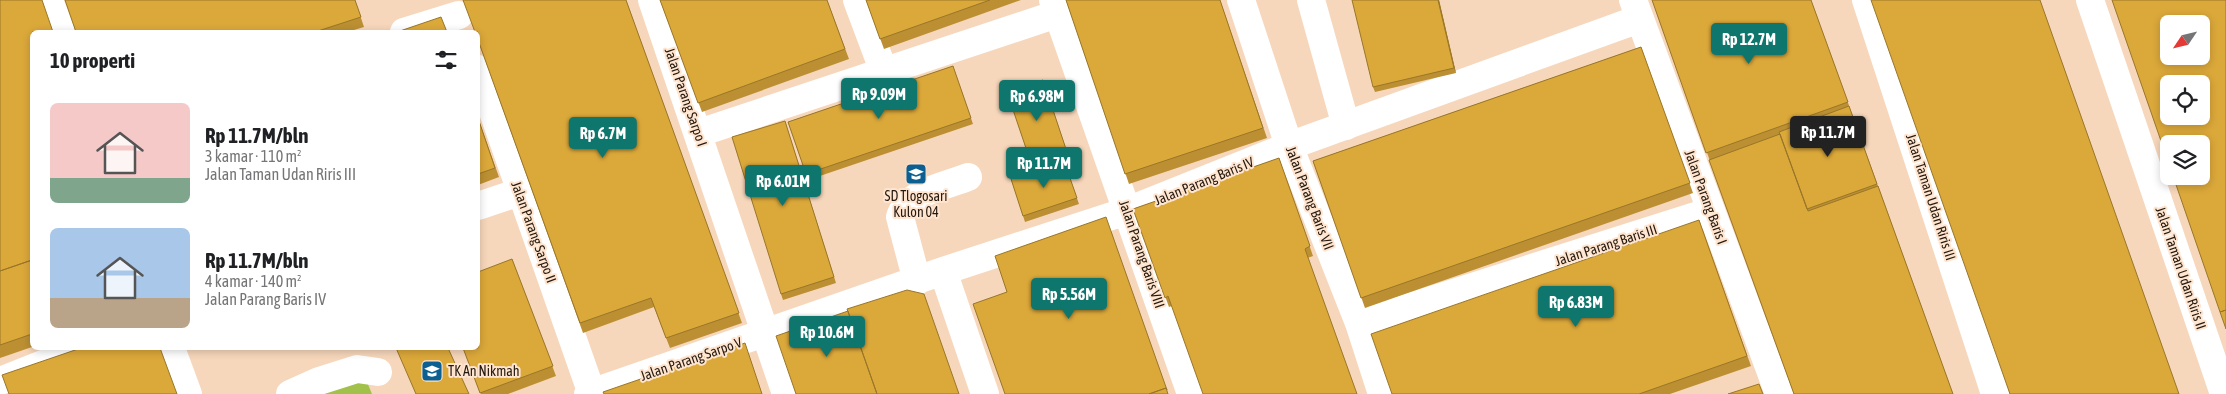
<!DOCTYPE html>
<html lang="id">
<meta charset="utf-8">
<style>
body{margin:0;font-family:"Asap Condensed",sans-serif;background:#f2f2f2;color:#202124;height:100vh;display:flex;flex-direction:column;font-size:19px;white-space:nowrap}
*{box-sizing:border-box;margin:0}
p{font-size:16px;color:#757577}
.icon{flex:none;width:28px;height:28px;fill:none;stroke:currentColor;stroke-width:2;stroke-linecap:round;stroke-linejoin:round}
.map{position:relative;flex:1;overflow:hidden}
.panel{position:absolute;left:30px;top:30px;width:450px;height:320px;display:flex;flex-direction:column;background:#fff;border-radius:8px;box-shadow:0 2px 8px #0003}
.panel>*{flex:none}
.needle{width:32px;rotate:235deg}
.fabs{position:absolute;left:2160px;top:15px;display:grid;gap:10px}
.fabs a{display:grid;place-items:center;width:50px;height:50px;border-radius:8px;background:#fff;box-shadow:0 2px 8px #0003;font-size:25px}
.price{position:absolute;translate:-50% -42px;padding:0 11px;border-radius:5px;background:#0f766e;color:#fff;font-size:16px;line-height:32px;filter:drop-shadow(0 1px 2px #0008)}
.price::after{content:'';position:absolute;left:50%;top:30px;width:15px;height:11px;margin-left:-8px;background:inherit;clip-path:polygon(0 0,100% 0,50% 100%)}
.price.active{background:#222;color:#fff}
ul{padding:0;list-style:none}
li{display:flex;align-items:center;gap:15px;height:125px;padding:0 20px}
li span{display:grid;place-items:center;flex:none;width:140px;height:100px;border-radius:8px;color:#555}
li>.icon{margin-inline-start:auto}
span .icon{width:60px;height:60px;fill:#fffc;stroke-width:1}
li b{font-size:21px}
h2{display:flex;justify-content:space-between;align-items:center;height:60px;padding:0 20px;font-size:21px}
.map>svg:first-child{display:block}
.green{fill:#a1c14a}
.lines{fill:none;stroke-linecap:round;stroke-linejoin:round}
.minor{stroke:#fff;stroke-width:28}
.wall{fill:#bc9032}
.shaded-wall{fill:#997629}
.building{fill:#dba83a;stroke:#997629;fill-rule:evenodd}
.labels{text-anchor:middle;stroke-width:4;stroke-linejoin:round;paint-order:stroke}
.street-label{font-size:14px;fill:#24190f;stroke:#ffe5cf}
.poi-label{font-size:14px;fill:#24190f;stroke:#ffe5cf}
</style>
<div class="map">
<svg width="2226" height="394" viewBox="0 0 2226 394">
<rect width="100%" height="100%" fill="#f7d7bb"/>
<path class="green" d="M365,377L372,394H319Z"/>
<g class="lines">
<path class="minor" d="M49,0L61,32
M652,0L786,394
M857,0L884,72
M1053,0L1191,394
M1241,0L1289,146L1359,323L1382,394
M1311,0L1346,126
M1633,0L1779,394
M1866,0L1995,394
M2090,0L2224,394
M404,32L459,15
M478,69L592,394
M699,133L1057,14
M478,206L520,192
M943,271L985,394
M917,281L900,217C907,192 946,186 968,177
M1359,323L1711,211
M171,348L188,394
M0,381L83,348
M290,394L319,381L357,369L378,372
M588,394L943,271L1127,211L1289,146L1639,19"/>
</g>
<path class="wall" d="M0,0L32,32V347L0,358Z
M355,0L364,27L347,32H76Z
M626,0L742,323L670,348L654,307L583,333L478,40Z
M660,0H827L849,59L702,112Z
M866,0H1021L884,49Z
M1066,0H1220L1267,138L1129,184Z
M1439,0L1456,73L1375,92L1373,87Z
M1652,0H1811L1953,394H1794Z
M1641,47L1693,193L1365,308L1313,161Z
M953,66L973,124L808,180L788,122Z
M1043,80L1069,158L1033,169L1007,92Z
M478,118L499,177L478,185Z
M785,121L836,283L783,300L781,294Z
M1279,158L1313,256L1169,307L1133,209Z
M1064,161L1079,204L1025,222L1011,179Z
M1699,220L1751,366L1670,394H1392Z
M512,259L556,376L508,394H481L463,348Z"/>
<path class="shaded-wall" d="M1438,0H1439L1456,73L1454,68Z"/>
<path class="building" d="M0,0H42L53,32H32V260L0,271Z
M65,0H355L361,17L315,32H76Z
M463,0H626L739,313L666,338L651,298L580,323L478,40V32H475Z
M660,0H827L845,49L698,103Z
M866,0H990L880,39Z
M1066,0H1220L1263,128L1125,174Z
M1352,0H1438L1454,68L1373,87Z
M1652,0H1811L1848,102L1706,153Z
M1871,0H2040L2179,394H2010Z
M2112,0H2226V310L2220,312L2173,176H2201V144H2169V164ZM2169,24H2201V56H2169ZM2169,84H2201V116H2169Z
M441,17L447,32H397Z
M1641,47L1690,183L1361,298L1313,161Z
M953,66L971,118L806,174L788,122Z
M1043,80L1067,152L1031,163L1007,92Z
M1849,106L1877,184L1807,209L1779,132Z
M478,118L495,168L478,174Z
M785,121L834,277L781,294L732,137Z
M1780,134L1808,211L1878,186L1953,394H1794L1709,160Z
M1279,158L1310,246L1305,249L1357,394H1203L1168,296L1165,298L1133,209Z
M1064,161L1077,198L1023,216L1011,179Z
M1106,217L1167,390L1166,388L1149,394H1005L973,304L1007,292L995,256Z
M1699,220L1747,356L1639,394H1392L1371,334Z
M512,259L553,366L480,393L463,348H478V272Z
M32,260V334L0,345V271Z
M907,290L924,294L959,394H877L847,309Z
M2226,310V329L2220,312Z
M848,311L877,394H796L776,336Z
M745,343L762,394H604L603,392Z
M81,348H160L177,394H9L2,375Z
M396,348H448L469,394H416Z
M1759,384L1763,394H1728Z
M1166,388L1168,394H1149Z"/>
<defs>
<g id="school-square" transform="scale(1.125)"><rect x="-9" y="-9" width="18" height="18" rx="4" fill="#0b6091" stroke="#ffe5cf"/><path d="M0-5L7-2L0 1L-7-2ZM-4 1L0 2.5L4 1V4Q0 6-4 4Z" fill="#fff"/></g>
</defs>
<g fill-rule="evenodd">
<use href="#school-square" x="916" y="174"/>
<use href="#school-square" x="432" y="371"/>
</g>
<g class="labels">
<g class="street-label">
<text transform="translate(686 97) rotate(71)" y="5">Jalan Parang Sarpo I</text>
<text transform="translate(1204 181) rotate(-22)" y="5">Jalan Parang Baris IV</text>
<text transform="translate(1706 197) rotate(70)" y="5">Jalan Parang Baris I</text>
<text transform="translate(1931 197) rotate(72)" y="5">Jalan Taman Udan Riris III</text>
<text transform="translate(1310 198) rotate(69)" y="5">Jalan Parang Baris VII</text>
<text transform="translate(534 232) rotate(70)" y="5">Jalan Parang Sarpo II</text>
<text transform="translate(1606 245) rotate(-18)" y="5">Jalan Parang Baris III</text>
<text transform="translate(1142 254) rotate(71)" y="5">Jalan Parang Baris VIII</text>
<text transform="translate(2181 268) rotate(71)" y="5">Jalan Taman Udan Riris II</text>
<text transform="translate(691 359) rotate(-19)" y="5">Jalan Parang Sarpo V</text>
</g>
<g class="poi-label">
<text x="916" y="201">SD Tlogosari<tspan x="916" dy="16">Kulon 04</tspan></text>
<text x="448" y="376" text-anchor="start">TK An Nikmah</text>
</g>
</g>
</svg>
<div class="fabs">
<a><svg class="needle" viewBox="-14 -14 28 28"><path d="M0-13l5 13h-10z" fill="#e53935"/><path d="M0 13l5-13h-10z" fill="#757577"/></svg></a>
<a><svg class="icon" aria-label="locate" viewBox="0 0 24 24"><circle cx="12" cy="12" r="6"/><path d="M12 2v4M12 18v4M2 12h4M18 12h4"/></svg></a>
<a><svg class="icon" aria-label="layers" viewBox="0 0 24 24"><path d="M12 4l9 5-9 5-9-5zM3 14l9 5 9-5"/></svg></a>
</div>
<b class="price" style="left:1749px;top:65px">Rp 12.7M</b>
<b class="price" style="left:879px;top:120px">Rp 9.09M</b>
<b class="price" style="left:1037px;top:122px">Rp 6.98M</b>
<b class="price active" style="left:1828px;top:158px">Rp 11.7M</b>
<b class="price" style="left:603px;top:159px">Rp 6.7M</b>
<b class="price" style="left:1044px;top:189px">Rp 11.7M</b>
<b class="price" style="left:783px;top:207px">Rp 6.01M</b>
<b class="price" style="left:1069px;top:320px">Rp 5.56M</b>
<b class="price" style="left:1576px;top:328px">Rp 6.83M</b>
<b class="price" style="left:827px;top:358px">Rp 10.6M</b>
<section class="panel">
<h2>10 properti<svg class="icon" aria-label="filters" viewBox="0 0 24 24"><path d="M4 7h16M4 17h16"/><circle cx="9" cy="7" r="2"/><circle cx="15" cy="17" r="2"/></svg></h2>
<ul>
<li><span style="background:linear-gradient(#f6c9c9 75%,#7fa58c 0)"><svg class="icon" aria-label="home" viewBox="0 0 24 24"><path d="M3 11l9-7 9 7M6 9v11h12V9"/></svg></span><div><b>Rp 11.7M/bln</b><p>3 kamar · 110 m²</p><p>Jalan Taman Udan Riris III</p></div></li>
<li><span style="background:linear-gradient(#a9c7e8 70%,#b9a48a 0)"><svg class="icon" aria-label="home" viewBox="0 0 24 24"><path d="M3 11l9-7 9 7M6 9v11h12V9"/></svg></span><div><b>Rp 11.7M/bln</b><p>4 kamar · 140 m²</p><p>Jalan Parang Baris IV</p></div></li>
</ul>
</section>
</div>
